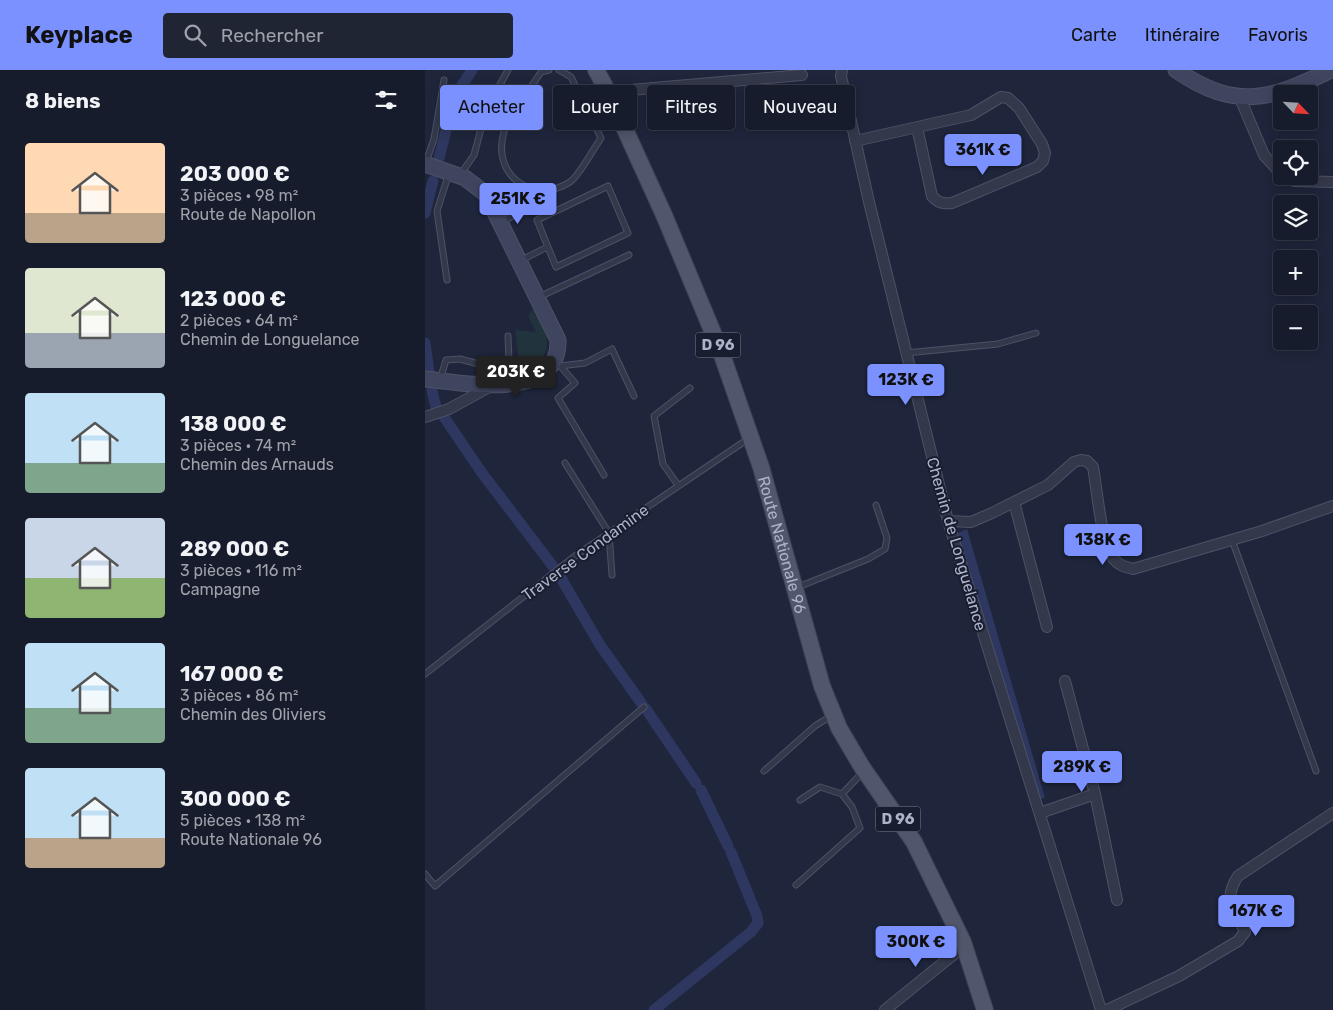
<!DOCTYPE html>
<html lang="fr">
<meta charset="utf-8">
<style>
body{margin:0;font-family:Rubik,sans-serif;background:#202534;color:#f1f3f6;height:100vh;display:flex;flex-direction:column;font-size:19px;white-space:nowrap}
*{box-sizing:border-box;margin:0}
p{font-size:16px;color:#9ea1a9}
.icon{flex:none;width:28px;height:28px;fill:none;stroke:currentColor;stroke-width:2;stroke-linecap:round;stroke-linejoin:round}
.map{position:relative;flex:1;overflow:hidden}
.side{display:flex;flex-direction:column;background:#171c2c;width:425px}
.side>*{flex:none}
.hud{position:absolute;left:15px;top:15px;width:475px;height:45px;display:flex;gap:10px}
.needle{width:32px;rotate:115deg}
.buttons{position:absolute;left:848px;top:15px;display:grid;gap:10px}
.buttons a{display:grid;place-items:center;width:45px;height:45px;border-radius:5px;background:#171c2c;box-shadow:0 2px 12px #0003,0 0 0 1px #363a48;font-size:25px}
.price{position:absolute;translate:-50% -42px;padding:0 11px;border-radius:5px;background:#7b91ff;color:#111;font-size:16px;line-height:32px;filter:drop-shadow(0 1px 2px #0008)}
.price::after{content:'';position:absolute;left:50%;top:30px;width:15px;height:11px;margin-left:-8px;background:inherit;clip-path:polygon(0 0,100% 0,50% 100%)}
.price.on{background:#222;color:#fff}
ul{padding:0;list-style:none}
li{display:flex;align-items:center;gap:15px;height:125px;padding:0 25px}
li span{display:grid;place-items:center;flex:none;width:140px;height:100px;border-radius:5px;color:#555}
li>.icon{margin-inline-start:auto}
span .icon{width:60px;height:60px;fill:#fffc;stroke-width:1}
li b{font-size:21px}
h2{display:flex;justify-content:space-between;align-items:center;height:60px;padding:0 25px;font-size:21px}
.chip{padding:0 18px;border-radius:5px;background:#171c2c;box-shadow:0 2px 12px #0003,0 0 0 1px #363a48;font-size:18px;line-height:45px}
.chip.on{background:#7b91ff;color:#111}
header{display:flex;align-items:center;gap:30px;box-sizing:border-box;height:70px;padding:0 25px;background:#7b91ff;color:#111}
header strong{font-size:24px}
nav{display:flex;gap:28px;margin-inline-start:auto;font-size:18px}
.search{width:350px;height:45px;background:#202534;display:flex;align-items:center;gap:12px;box-sizing:border-box;padding:0 18px;border-radius:5px;color:#9ea1a9;font-size:19px}
main{display:flex;flex:1;min-height:0}
.map>svg:first-child{display:block}
.green{fill:#21333c}
.water{fill:#2e375f}
.lines{fill:none;stroke-linecap:round;stroke-linejoin:round}
.canal{stroke:#2e375f;stroke-width:11}
.lane-casing{stroke:#4d5266;stroke-width:7}
.street-casing{stroke:#4d5266;stroke-width:12}
.secondary-casing{stroke:#4d5266;stroke-width:17}
.primary-casing{stroke:#3c4155;stroke-width:18}
.lane{stroke:#33384b;stroke-width:5}
.street{stroke:#33384b;stroke-width:10}
.secondary{stroke:#40455f;stroke-width:15}
.primary{stroke:#50566b;stroke-width:16}
.labels{text-anchor:middle;stroke-width:4;stroke-linejoin:round;paint-order:stroke}
.shield{fill:#181d30;stroke:#80859a;stroke-width:1}
.shield-label{font-size:15px;font-weight:bold;fill:#adb2c8}
.street-label{font-size:16px;fill:#adb2c8;stroke:#181d30}
</style>
<header>
<strong>Keyplace</strong>
<div class="search"><svg class="icon" aria-label="search" viewBox="0 0 24 24"><circle cx="10" cy="10" r="6"/><path d="M15 15l6 6"/></svg>Rechercher</div>
<nav><a>Carte</a><a>Itinéraire</a><a>Favoris</a></nav>
</header>
<main>
<section class="side">
<h2>8 biens<svg class="icon" aria-label="filters" viewBox="0 0 24 24"><path d="M4 7h16M4 17h16"/><circle cx="9" cy="7" r="2"/><circle cx="15" cy="17" r="2"/></svg></h2>
<ul>
<li><span style="background:linear-gradient(#ffd9b3 70%,#b9a48a 0)"><svg class="icon" aria-label="home" viewBox="0 0 24 24"><path d="M3 11l9-7 9 7M6 9v11h12V9"/></svg></span><div><b>203 000 €</b><p>3 pièces · 98 m²</p><p>Route de Napollon</p></div></li>
<li><span style="background:linear-gradient(#dfe7d0 65%,#9aa5b1 0)"><svg class="icon" aria-label="home" viewBox="0 0 24 24"><path d="M3 11l9-7 9 7M6 9v11h12V9"/></svg></span><div><b>123 000 €</b><p>2 pièces · 64 m²</p><p>Chemin de Longuelance</p></div></li>
<li><span style="background:linear-gradient(#bfe0f5 70%,#7fa58c 0)"><svg class="icon" aria-label="home" viewBox="0 0 24 24"><path d="M3 11l9-7 9 7M6 9v11h12V9"/></svg></span><div><b>138 000 €</b><p>3 pièces · 74 m²</p><p>Chemin des Arnauds</p></div></li>
<li><span style="background:linear-gradient(#c9d6e8 60%,#8fb573 0)"><svg class="icon" aria-label="home" viewBox="0 0 24 24"><path d="M3 11l9-7 9 7M6 9v11h12V9"/></svg></span><div><b>289 000 €</b><p>3 pièces · 116 m²</p><p>Campagne</p></div></li>
<li><span style="background:linear-gradient(#bfe0f5 65%,#7fa58c 0)"><svg class="icon" aria-label="home" viewBox="0 0 24 24"><path d="M3 11l9-7 9 7M6 9v11h12V9"/></svg></span><div><b>167 000 €</b><p>3 pièces · 86 m²</p><p>Chemin des Oliviers</p></div></li>
<li><span style="background:linear-gradient(#bfe0f5 70%,#b9a48a 0)"><svg class="icon" aria-label="home" viewBox="0 0 24 24"><path d="M3 11l9-7 9 7M6 9v11h12V9"/></svg></span><div><b>300 000 €</b><p>5 pièces · 138 m²</p><p>Route Nationale 96</p></div></li>
</ul>
</section>
<div class="map">
<svg width="908" height="940" viewBox="0 0 908 940">
<rect width="100%" height="100%" fill="#1f253b"/>
<path class="green" d="M109,238C124,270 131,278 102,304L95,303L90,260L111,262L103,246Z"/>
<path class="water" d="M542,459L620,728L615,729L533,463Z"/>
<g class="lines">
<path class="canal" d="M14,88L30,26L47,0
M0,143L8,111
M0,273L4,302
M7,321L11,337
M19,347L57,403L130,499
M133,503L175,575L217,634
M221,639L271,713
M276,720L303,776
M229,940L326,862L333,853L332,846L306,782"/>
<g class="lane-casing">
<path id="lane" d="M124,0L116,2C106,18 84,46 79,62C66,104 107,136 145,112C154,106 169,78 176,68L146,7L134,0
M1,92L9,69L19,10
M35,105L49,85L61,40L83,0
M183,116L203,163L131,197L112,150Z
M78,152L92,143L100,118
M97,190L122,177
M22,210L12,141L24,103
M114,227L204,185
M481,283L573,274L611,263
M131,291L150,313L133,328L179,405
M135,296L160,293L187,279L209,326
M15,310L21,290L35,289L61,296L84,291L83,266
M140,393L184,463L187,505
M253,415L238,394L229,346L265,318
M807,470L891,701
M373,517L443,489L460,479L462,468L451,435
M0,604L150,486L323,369
M339,701L390,656L406,646
M375,730L395,717L417,724L437,703
M0,804L10,816L219,637
M371,815L435,758L427,737L417,724"/>
</g>
<g class="street-casing">
<path id="street" d="M417,0L416,6L444,132L523,451L676,940
M183,22L377,5
M815,28L839,85L856,104
M430,71L546,45L576,27L583,28L594,38L617,74L620,83L618,91L612,97L527,133C518,134 513,133 507,126L492,57
M859,106L869,111L908,112
M0,347L24,339L66,316
M589,432L622,557
M523,451L546,452L567,443L623,415L649,392L656,390L662,391L668,397C672,419 676,471 688,488C693,495 700,497 708,499L837,461L908,436
M640,611L670,724L692,830
M615,743L670,724
M460,940L539,876
M682,940L754,906L813,871L820,862C810,839 797,830 813,806L908,743"/>
</g>
<g class="secondary-casing">
<path id="secondary" d="M751,0C811,41 845,30 906,0
M0,94L40,108L61,124L133,270C135,332 39,313 0,309"/>
</g>
<g class="primary-casing">
<g id="primary">
<path id="s1" d="M171,0L183,22L239,145L296,282L336,397L397,616L414,658L437,697L489,772L538,872L560,940"/>
</g>
</g>
<use href="#lane" class="lane"/>
<use href="#street" class="street"/>
<use href="#secondary" class="secondary"/>
<use href="#primary" class="primary"/>
</g>
<g class="labels">
<g class="shield">
<rect x="270.5" y="262.5" width="45" height="25" rx="4"/>
<rect x="450.5" y="736.5" width="45" height="25" rx="4"/>
</g>
<g class="shield-label">
<text x="293" y="280">D 96</text>
<text x="473" y="754">D 96</text>
</g>
<g class="street-label">
<text transform="translate(532 474) rotate(74)" y="6">Chemin de Longuelance</text>
<text dy="6" stroke="none"><textPath href="#s1" startOffset="511">Route Nationale 96</textPath></text>
<text transform="translate(160 482) rotate(-36)" y="6">Traverse Condamine</text>
</g>
</g>
</svg>
<div class="buttons">
<a><svg class="needle" viewBox="-14 -14 28 28"><path d="M0-13l5 13h-10z" fill="#e53935"/><path d="M0 13l5-13h-10z" fill="#9ea1a9"/></svg></a>
<a><svg class="icon" aria-label="locate" viewBox="0 0 24 24"><circle cx="12" cy="12" r="6"/><path d="M12 2v4M12 18v4M2 12h4M18 12h4"/></svg></a>
<a><svg class="icon" aria-label="layers" viewBox="0 0 24 24"><path d="M12 4l9 5-9 5-9-5zM3 14l9 5 9-5"/></svg></a>
<a>+</a>
<a>−</a>
</div>
<b class="price" style="left:558px;top:106px">361K €</b>
<b class="price" style="left:93px;top:155px">251K €</b>
<b class="price on" style="left:91px;top:328px">203K €</b>
<b class="price" style="left:481px;top:336px">123K €</b>
<b class="price" style="left:678px;top:496px">138K €</b>
<b class="price" style="left:657px;top:723px">289K €</b>
<b class="price" style="left:831px;top:867px">167K €</b>
<b class="price" style="left:491px;top:898px">300K €</b>
<div class="hud">
<a class="chip on">Acheter</a>
<a class="chip">Louer</a>
<a class="chip">Filtres</a>
<a class="chip">Nouveau</a>
</div>
</div>
</main>
